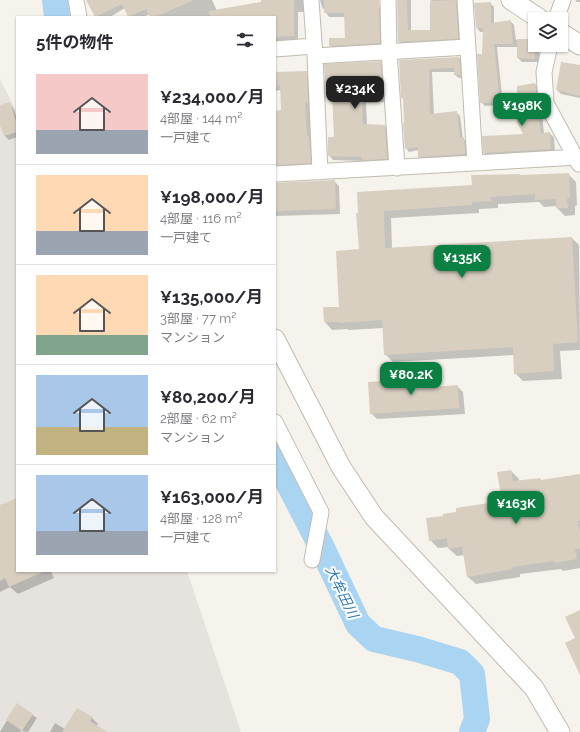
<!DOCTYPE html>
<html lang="ja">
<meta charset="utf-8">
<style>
body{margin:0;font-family:Raleway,"Noto Sans JP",sans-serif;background:#f7f7f7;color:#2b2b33;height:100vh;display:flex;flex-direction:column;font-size:15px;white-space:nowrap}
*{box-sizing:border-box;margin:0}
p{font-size:13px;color:#7c7c81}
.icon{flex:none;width:22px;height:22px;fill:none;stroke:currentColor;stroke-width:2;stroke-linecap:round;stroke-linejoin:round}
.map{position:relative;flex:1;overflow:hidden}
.details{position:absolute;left:16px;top:16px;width:260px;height:556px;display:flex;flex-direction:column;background:#fff;border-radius:0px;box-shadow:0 1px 3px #0004}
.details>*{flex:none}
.buttons{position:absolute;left:528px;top:12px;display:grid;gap:8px}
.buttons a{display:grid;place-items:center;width:40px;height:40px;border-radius:0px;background:#fff;box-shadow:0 1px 3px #0004;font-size:20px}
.price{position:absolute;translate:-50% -34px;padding:0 9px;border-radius:8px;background:#0b8043;color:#fff;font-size:13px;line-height:26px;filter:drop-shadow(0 1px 2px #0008)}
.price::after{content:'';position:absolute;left:50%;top:24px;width:12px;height:9px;margin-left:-6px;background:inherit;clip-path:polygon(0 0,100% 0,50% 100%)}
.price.active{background:#222;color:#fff}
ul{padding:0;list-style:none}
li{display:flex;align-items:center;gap:12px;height:100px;padding:0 20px}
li+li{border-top:1px solid #e1e1e2}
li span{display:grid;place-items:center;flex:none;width:112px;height:80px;border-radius:0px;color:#555}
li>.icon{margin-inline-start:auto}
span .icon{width:48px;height:48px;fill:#fffc;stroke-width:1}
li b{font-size:17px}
h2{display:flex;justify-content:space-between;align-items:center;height:48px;padding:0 20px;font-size:17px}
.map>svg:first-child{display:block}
.industrial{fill:#e6e2dd}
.shadow{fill:#0003}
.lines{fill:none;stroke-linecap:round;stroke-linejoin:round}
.river{stroke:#a9d4f2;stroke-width:26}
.building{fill:#d8cfc1}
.minor-casing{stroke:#c2bbae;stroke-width:17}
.tertiary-casing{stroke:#c2bbae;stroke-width:21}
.minor{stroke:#fff;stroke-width:15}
.tertiary{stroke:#fff;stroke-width:19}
.labels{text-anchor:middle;stroke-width:4;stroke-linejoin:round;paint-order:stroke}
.water-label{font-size:14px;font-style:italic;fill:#2e7ab2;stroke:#fff}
</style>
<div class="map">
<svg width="580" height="732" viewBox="0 0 580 732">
<rect width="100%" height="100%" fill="#f6f3ec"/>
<path class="industrial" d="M0,79L17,112V571H187L241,732H0Z"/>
<path class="shadow" d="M87,0H212L217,11L263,2L262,0H308L307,12H298V40L275,42V17H151L150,14L143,17H129L125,8L110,17H97Z
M320,0H362L379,6L383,11L384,47L334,50L330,46L346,39L345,17H329L322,7Z
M398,0H411V31H431V0H456L460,4L462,42L403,45L399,42Z
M575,0H580V2H577Z
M490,3L494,7V23L510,21L514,25L516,40H535V45H539V62H522L518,58V47H497L503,105L485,106L481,102L484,32H480L477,28Z
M459,58L463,61L464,78H459L455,75V72H432L434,115L456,112L460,116L463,139L468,142L469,158L423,160L419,157V150L409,152L406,148L404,100L402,98L400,61Z
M380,62L384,66L387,102L366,103L367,125L385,126L389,130L391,162L367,164L364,161L333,160L329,155L335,138L333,97H331L327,93Z
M580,66V98L561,94L557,90Z
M275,70L278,73L306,72L311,77L315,168L275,172V112L282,111L281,90L275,91Z
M535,84L539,89L544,133H549L554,137L555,153L489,157L484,153L483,137L525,135Z
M9,103L13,108L17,118V137L9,140L5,136L0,121V106Z
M568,174L576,182L577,205L575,206V215L565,216L557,208V206L544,207L539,202L498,204V208L479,209V213L391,218L392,248L572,238L579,245L580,350L560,351L562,379L523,381L515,373L514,355L393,362L385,354L383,328L349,330L347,329L332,330L325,322L340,307L360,250L357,214L520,175L521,176Z
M334,181L339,186L340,214L275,216V184Z
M433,379L439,385V388L457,386L463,392L465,414L377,419L371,413Z
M511,471L519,479V481L540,479L542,481L580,475V568L563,571L561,569L520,574V577L476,584L468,577L465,555L457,556L449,549V547L438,548L430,540L444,517L503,501Z
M17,549V571H51L54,578L18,594L10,587L0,592V558Z
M17,704L37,718L28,732L21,731L20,732H0Z
M77,709L92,718L98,724L96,726L104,732H50L55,723L65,729Z"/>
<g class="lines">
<path class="river" d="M55,0L57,17
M275,457L322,548L358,624L374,639L417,649L460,662L472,674L477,719L472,732"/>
</g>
<path class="building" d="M86,0H194L155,17H150L146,9L128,17L122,4L95,17Z
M261,0H294V36L275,37V17H210L209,11L261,2Z
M324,0H379L380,43L329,46V38H345L344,13H324Z
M397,0H407L408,30H430V1L456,0L458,39L398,42Z
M491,2V23L511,20L513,44H494L500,102L480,103L477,54H482L483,28H476L474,3Z
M517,39H535V59L517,58Z
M459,57L461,75H454V68L429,69L430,114L457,111L460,138L464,137L465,154L418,157V147L405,149L403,123H404L403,98H401L399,60Z
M381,61L383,99H362L363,124L385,125L387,159L362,160V157L328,156V137H334L332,93H326L324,64Z
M561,62L580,65V96L556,90Z
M307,71L308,102L305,103L307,136H309L311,163L275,165V111L281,110L280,85L275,86V72Z
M535,83L541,133L550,132L551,149L483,153L482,136L523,134L517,122V86Z
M10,102L17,125V132L4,136L0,125V105Z
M569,173L570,198H567L568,208H556V199L535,200V194L491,197V201L472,202V205L384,211L385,248L572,237L578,342L553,344L554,371L514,374L513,347L384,355L382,320L340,323V322H324L323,307H339L336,251L359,249L356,213H358L357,192L472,185L471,175L520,174V175Z
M335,180L336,209L275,211V183Z
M433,378L434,387L458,385L459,408L370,414L368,382Z
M511,470L513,481L540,478L541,480L580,474V521H578L580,533V549H575L577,559L555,563L554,561L512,567L513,569L467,577L462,547L448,549L447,538L429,541L426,518L443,516V514L456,512V508L502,501L497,472Z
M17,498V571H45L9,587L5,578L0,581V505Z
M580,610V675L565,643L575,638L565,617Z
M17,703L33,714L22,731L6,720Z
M77,708L93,717L90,721L108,732H62Z"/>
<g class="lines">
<g class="minor-casing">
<path id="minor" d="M76,0L79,17
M311,0L315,56L320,172
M388,0L389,51L397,168
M465,0L475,163
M556,19L563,0
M550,45L544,72L546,103L579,164
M275,49L314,46
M315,56L468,47
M275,174L580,157
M275,422L321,512L312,560"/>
</g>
<g class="tertiary-casing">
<path id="tertiary" d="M511,0L540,19
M561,33L580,45
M275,339L341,467L374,517L534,688L560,732"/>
</g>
<use href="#minor" class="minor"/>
<use href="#tertiary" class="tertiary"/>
</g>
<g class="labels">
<g class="water-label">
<text transform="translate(342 592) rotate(64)" y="5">大牟田川</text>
</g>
</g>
</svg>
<div class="buttons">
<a><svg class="icon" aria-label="layers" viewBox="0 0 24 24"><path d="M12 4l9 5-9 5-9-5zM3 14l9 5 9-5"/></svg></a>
</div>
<b class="price active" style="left:355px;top:110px">¥234K</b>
<b class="price" style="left:522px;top:127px">¥198K</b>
<b class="price" style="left:462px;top:279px">¥135K</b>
<b class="price" style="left:411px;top:396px">¥80.2K</b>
<b class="price" style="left:516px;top:525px">¥163K</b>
<section class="details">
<h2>5件の物件<svg class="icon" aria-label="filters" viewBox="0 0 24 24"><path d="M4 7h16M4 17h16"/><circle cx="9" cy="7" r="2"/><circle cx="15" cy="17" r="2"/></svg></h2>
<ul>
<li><span style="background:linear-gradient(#f6c9c9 70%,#9aa5b1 0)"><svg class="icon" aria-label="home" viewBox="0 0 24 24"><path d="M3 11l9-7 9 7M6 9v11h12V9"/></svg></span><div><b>¥234,000/月</b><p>4部屋 · 144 m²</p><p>一戸建て</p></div></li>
<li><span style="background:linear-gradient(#ffd9b3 70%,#9aa5b1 0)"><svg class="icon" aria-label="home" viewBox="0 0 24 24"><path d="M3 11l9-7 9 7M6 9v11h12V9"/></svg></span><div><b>¥198,000/月</b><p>4部屋 · 116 m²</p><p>一戸建て</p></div></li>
<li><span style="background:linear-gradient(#ffd9b3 75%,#7fa58c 0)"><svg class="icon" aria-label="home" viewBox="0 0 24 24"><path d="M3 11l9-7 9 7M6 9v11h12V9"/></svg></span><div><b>¥135,000/月</b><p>3部屋 · 77 m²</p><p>マンション</p></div></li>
<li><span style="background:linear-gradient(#a9c7e8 65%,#c2b280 0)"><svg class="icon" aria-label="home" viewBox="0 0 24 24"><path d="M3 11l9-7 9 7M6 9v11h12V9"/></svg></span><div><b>¥80,200/月</b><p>2部屋 · 62 m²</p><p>マンション</p></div></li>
<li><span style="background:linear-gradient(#a9c7e8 70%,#9aa5b1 0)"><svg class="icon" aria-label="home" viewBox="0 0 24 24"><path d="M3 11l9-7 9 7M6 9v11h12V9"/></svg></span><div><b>¥163,000/月</b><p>4部屋 · 128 m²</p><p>一戸建て</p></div></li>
</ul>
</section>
</div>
